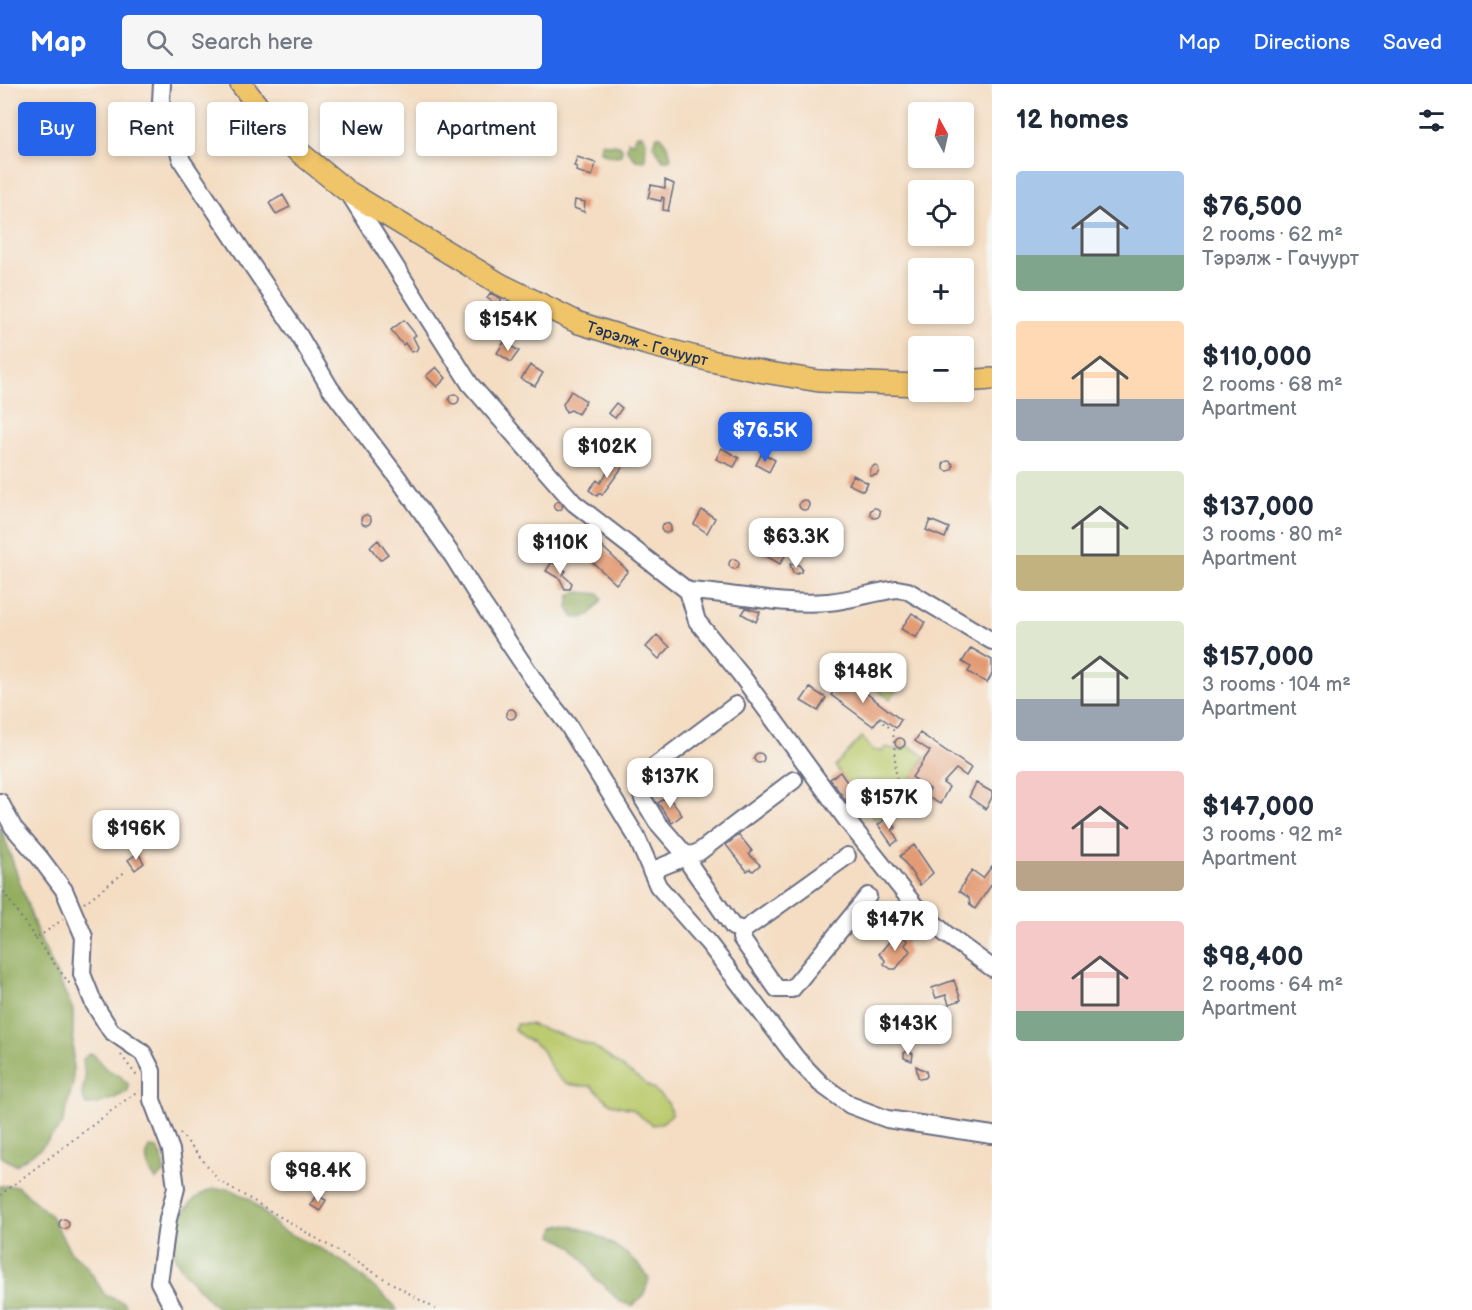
<!DOCTYPE html>
<meta charset="utf-8">
<style>
body{margin:0;font-family:"Balsamiq Sans",sans-serif;background:#f6f6f7;color:#1f2937;height:100vh;display:flex;flex-direction:column;font-size:22px;white-space:nowrap}
*{box-sizing:border-box;margin:0}
p{font-size:20px;color:#747a83}
.icon{flex:none;width:33px;height:33px;fill:none;stroke:currentColor;stroke-width:2;stroke-linecap:round;stroke-linejoin:round}
.map{position:relative;flex:1;overflow:hidden}
.details{display:flex;flex-direction:column;background:#fff;width:480px}
.details>*{flex:none}
.guide{position:absolute;left:18px;top:18px;width:570px;height:54px;display:flex;gap:12px}
.needle{width:39px;rotate:352deg}
.tools{position:absolute;left:908px;top:18px;display:grid;gap:12px}
.tools a{display:grid;place-items:center;width:66px;height:66px;border-radius:6px;background:#fff;box-shadow:0 3px 9px #0003;font-size:30px}
.price{position:absolute;translate:-50% -51px;padding:0 14px;border-radius:12px;background:#fff;color:#222;font-size:20px;line-height:39px;filter:drop-shadow(0 2px 3px #0008)}
.price::after{content:'';position:absolute;left:50%;top:36px;width:18px;height:14px;margin-left:-9px;background:inherit;clip-path:polygon(0 0,100% 0,50% 100%)}
.price.active{background:#2563eb;color:#fff}
ul{padding:0;list-style:none}
li{display:flex;align-items:center;gap:18px;height:150px;padding:0 24px}
li span{display:grid;place-items:center;flex:none;width:168px;height:120px;border-radius:6px;color:#555}
li>.icon{margin-inline-start:auto}
span .icon{width:72px;height:72px;fill:#fffc;stroke-width:1}
li b{font-size:26px}
h2{display:flex;justify-content:space-between;align-items:center;height:72px;padding:0 24px;font-size:26px}
.tag{padding:0 21px;border-radius:6px;background:#fff;box-shadow:0 3px 9px #0003;font-size:21px;line-height:54px}
.tag.active{background:#2563eb;color:#fff}
header{display:flex;align-items:center;gap:36px;box-sizing:border-box;height:84px;padding:0 30px;background:#2563eb;color:#fff}
header strong{font-size:28px}
nav{display:flex;gap:33px;margin-inline-start:auto;font-size:21px}
.search{width:420px;height:54px;background:#f6f6f7;display:flex;align-items:center;gap:15px;box-sizing:border-box;padding:0 21px;border-radius:6px;color:#747a83;font-size:22px}
main{display:flex;flex:1;min-height:0}
.map>svg:first-child{display:block}
.green{fill:#bbca6d;stroke:#6b7c66;stroke-width:1.5}
.forest{fill:#94ae60;stroke:#586e5f;stroke-width:1.5}
.building{fill:#e39b75}
.lines{fill:none;stroke-linecap:round;stroke-linejoin:round}
.minor-casing{stroke:#676c81;stroke-width:20}
.major-casing{stroke:#676c81;stroke-width:24}
.path{stroke:#676c81;stroke-width:2;stroke-dasharray:1.5 4.5;stroke-linecap:butt}
.minor{stroke:#fff;stroke-width:16}
.major{stroke:#f0c469;stroke-width:21}
.labels{text-anchor:middle;stroke-width:5;stroke-linejoin:round;paint-order:stroke}
.street-label{font-size:16px;fill:#1b2f5e;stroke:#f6f6f2}
</style>
<header>
<strong>Map</strong>
<div class="search"><svg class="icon" aria-label="search" viewBox="0 0 24 24"><circle cx="10" cy="10" r="6"/><path d="M15 15l6 6"/></svg>Search here</div>
<nav><a>Map</a><a>Directions</a><a>Saved</a></nav>
</header>
<main>
<div class="map">
<svg width="992" height="1226" viewBox="0 0 992 1226">
<rect width="100%" height="100%" fill="#f6f6f2"/>
<filter id="ink" filterUnits="userSpaceOnUse"><feTurbulence type="fractalNoise" baseFrequency=".0167" numOctaves="2"/><feDisplacementMap in="SourceGraphic" scale="12" xChannelSelector="R" yChannelSelector="G"/><feConvolveMatrix kernelMatrix="1 2 1 2 8 2 1 2 1" color-interpolation-filters="sRGB"/></filter>
<filter id="wash" filterUnits="userSpaceOnUse"><feTurbulence type="fractalNoise" baseFrequency=".008" numOctaves="4" result="noise"/><feDisplacementMap in="SourceGraphic" scale="24" xChannelSelector="R" yChannelSelector="G"/><feGaussianBlur stdDeviation="1.35" result="paint"/><feColorMatrix in="noise" values="0 0 0 0 0 0 0 0 0 0 0 0 0 0 0 0 0 1.4 0 .05"/><feComposite in="paint" operator="in"/></filter>
<g filter="url(#wash)">
<rect width="100%" height="100%" fill="#f4ddc3"/>
<path class="green" d="M523,233L536,240L529,254L515,246Z
M874,586L898,603L890,615L866,598Z
M862,653C868,660 872,669 882,667L886,663L899,666L908,661L925,673L912,693L923,701L918,708L921,713L907,730L874,735L835,682Z
M517,940H530L593,962L653,1005L668,1019L672,1030L663,1038L653,1041L641,1033L633,1025L611,1020L591,1002C567,1003 560,1000 548,978C546,975 544,969 541,965C533,957 522,955 514,945Z"/>
<path class="forest" d="M637,51H642L646,56L645,77L636,76L627,66L628,57L634,58V54Z
M657,52H661L669,65L671,74L669,76H663L653,61Z
M601,59L608,60L610,62L613,60L619,61L622,64L621,71C612,73 608,72 600,67Z
M578,508L599,510L602,515C594,527 588,537 573,533L568,523L570,511Z
M0,741L38,851L73,926V999L62,1041L41,1064L16,1081L0,1072Z
M89,970H93L106,985L120,992L128,1000V1007C118,1013 98,1022 86,1021L82,1010L85,995L83,975Z
M149,1063L156,1064L162,1072L164,1089L156,1096C148,1086 143,1075 149,1063Z
M0,1102H17L51,1132L70,1167L86,1181L105,1211L123,1218L128,1226H0Z
M214,1105H230L250,1115L280,1145L325,1167L348,1181L393,1220L397,1226H223L215,1222C192,1196 153,1167 182,1131C193,1116 196,1111 214,1105Z
M562,1141C590,1142 636,1171 649,1195L643,1213L632,1222L619,1217L603,1200L595,1195L589,1183L572,1162L553,1152L555,1143Z"/>
<g id="blocks">
<path class="building" d="M577,73L596,79L592,92L576,87L577,83L574,82Z
M665,96L674,100L668,127L663,126L664,114L662,113L661,117L648,114L651,101L665,104Z
M283,111L290,123L276,130L269,119Z
M575,116L585,118L584,128L574,124Z
M490,209L502,215L494,227L487,232L482,225L493,218L487,214Z
M404,236L416,251L413,253L418,263L416,267L411,268L405,259L403,261L391,246Z
M504,258L519,267L511,278L497,269Z
M530,281L543,289L535,302L521,295Z
M436,283L446,294L437,303L426,292Z
M571,307L586,317L578,330L571,326L566,328L563,320Z
M449 315a5 5 0 1 1 10 0a5 5 0 1 1-10 0Z
M616,319L622,324L615,334L608,329Z
M638 361a5 5 0 1 1 10 0a5 5 0 1 1-10 0Z
M722,364L739,374L734,383L716,375Z
M762,369L775,376L769,388L756,381Z
M616,376L624,381L602,411L599,409L597,412L589,406L597,396L600,399Z
M943 382a5 5 0 1 1 10 0a5 5 0 1 1-10 0Z
M875,381L878,383L879,388L876,391L870,392V385Z
M853,391L868,399L863,407L848,400Z
M799 421a5 5 0 1 1 10 0a5 5 0 1 1-10 0Z
M553.5 422a4.5 4.5 0 1 1 9 0a4.5 4.5 0 1 1-9 0Z
M870 429a5 5 0 1 1 10 0a5 5 0 1 1-10 0Z
M702,426L715,434L707,449L694,440Z
M361 436a5 5 0 1 1 10 0a5 5 0 1 1-10 0Z
M930,436L949,444L945,454L926,446Z
M661 444a5 5 0 1 1 10 0a5 5 0 1 1-10 0Z
M574,448H578L585,459L571,456L570,452Z
M759,452L788,467L780,480L752,464Z
M592,453L628,487L616,500L587,473L588,471L582,464Z
M378,456L388,470L380,476L370,463Z
M729 480a5 5 0 1 1 10 0a5 5 0 1 1-10 0Z
M552,478L566,487L563,491L572,499L570,505H565L560,495L546,487Z
M790,480L799,481L802,485L801,488L797,490L793,489Z
M746,524L760,528L756,538L742,530Z
M912,529L925,538L916,554L901,545Z
M657,551L670,563L659,575L646,563Z
M971,564L992,576V590L987,599L968,588L971,583L962,578Z
M844,592L901,636L896,644L880,633L873,642L831,611Z
M810,604L826,614L818,627L801,617Z
M506 630a5 5 0 1 1 10 0a5 5 0 1 1-10 0Z
M920,649L971,684L966,692L956,685L943,699L949,703L940,720L926,712L930,705L912,693L930,667L915,657Z
M895 659a5 5 0 1 1 10 0a5 5 0 1 1-10 0Z
M754 674a5 5 0 1 1 10 0a5 5 0 1 1-10 0Z
M840,688L858,714L849,721L830,695Z
M976,699L992,708V713L986,725L969,713Z
M668,712L682,731L672,739L658,719Z
M888,733L896,744L892,746L898,756L892,761L878,741Z
M739,751L752,767L749,770L760,781L753,787L750,785L747,787L726,761Z
M914,761L933,789L920,801L900,772Z
M138,769L144,779L135,786L128,776Z
M992,782V800L975,825L970,821L969,814L959,807L972,786L983,794Z
M897,848L908,857L905,861L910,867L896,885H891L884,880L885,876L879,870Z
M954,896L961,916L949,920L946,911L936,914L932,904Z
M908,967L913,970L912,977L904,974V969Z
M916,982L926,987L927,992L925,994L920,995L918,993Z
M316,1111L326,1116L320,1127L310,1121Z
M59 1140a5 5 0 1 1 10 0a5 5 0 1 1-10 0Z"/>
</g>
</g>
<g filter="url(#ink)">
<use href="#blocks" fill-opacity="0" stroke="#676c81" stroke-width="1.5"/>
<g class="lines">
<g class="minor-casing">
<path id="minor" d="M162,0L161,17L182,77L300,253L330,304L398,394L454,474L482,519L542,608L568,641L636,752L658,802L709,860L797,975L821,1000L850,1021L887,1035L992,1051
M348,108L470,300L574,419L688,507L697,537L741,591L849,739L915,822L947,851L992,884
M688,507C735,509 780,522 828,518C851,516 874,508 897,505L908,507L992,557
M736,621L647,688L639,700L643,715L657,738L684,769L691,771L699,768L794,696
M0,718L13,743L40,774L64,806L84,853L82,890L94,920L111,947L143,969L152,987V1016L171,1066L176,1104L168,1135L159,1198L174,1226
M691,771L690,781L733,843L744,846L847,772
M651,787L678,776L684,769
M744,846L741,854L777,905H792L868,812"/>
</g>
<g class="major-casing">
<g id="major">
<path id="s1" d="M241,0L276,46L294,64L347,107L500,200L579,239L646,260L711,277L764,288L819,297L918,301"/>
<path d="M963,297L992,295"/>
</g>
</g>
<path class="path" d="M878,635L893,646L899,732
M0,803L36,855L63,835
M84,819L125,788
M36,855L72,903
M121,971L139,995
M180,1049L220,1097L437,1226
M0,1111L139,1006"/>
<use href="#minor" class="minor"/>
<use href="#major" class="major"/>
</g>
</g>
<g class="labels">
<g class="street-label">
<text dy="6" stroke="none"><textPath href="#s1" startOffset="490">Тэрэлж - Гачуурт</textPath></text>
</g>
</g>
</svg>
<div class="tools">
<a><svg class="needle" viewBox="-14 -14 28 28"><path d="M0-13l5 13h-10z" fill="#e53935"/><path d="M0 13l5-13h-10z" fill="#747a83"/></svg></a>
<a><svg class="icon" aria-label="locate" viewBox="0 0 24 24"><circle cx="12" cy="12" r="6"/><path d="M12 2v4M12 18v4M2 12h4M18 12h4"/></svg></a>
<a>+</a>
<a>−</a>
</div>
<b class="price" style="left:508px;top:268px">$154K</b>
<b class="price active" style="left:765px;top:379px">$76.5K</b>
<b class="price" style="left:607px;top:395px">$102K</b>
<b class="price" style="left:796px;top:485px">$63.3K</b>
<b class="price" style="left:560px;top:491px">$110K</b>
<b class="price" style="left:863px;top:620px">$148K</b>
<b class="price" style="left:670px;top:725px">$137K</b>
<b class="price" style="left:889px;top:746px">$157K</b>
<b class="price" style="left:136px;top:777px">$196K</b>
<b class="price" style="left:895px;top:868px">$147K</b>
<b class="price" style="left:908px;top:972px">$143K</b>
<b class="price" style="left:318px;top:1119px">$98.4K</b>
<div class="guide">
<a class="tag active">Buy</a>
<a class="tag">Rent</a>
<a class="tag">Filters</a>
<a class="tag">New</a>
<a class="tag">Apartment</a>
</div>
</div>
<section class="details">
<h2>12 homes<svg class="icon" aria-label="filters" viewBox="0 0 24 24"><path d="M4 7h16M4 17h16"/><circle cx="9" cy="7" r="2"/><circle cx="15" cy="17" r="2"/></svg></h2>
<ul>
<li><span style="background:linear-gradient(#a9c7e8 70%,#7fa58c 0)"><svg class="icon" aria-label="home" viewBox="0 0 24 24"><path d="M3 11l9-7 9 7M6 9v11h12V9"/></svg></span><div><b>$76,500</b><p>2 rooms · 62 m²</p><p>Тэрэлж - Гачуурт</p></div></li>
<li><span style="background:linear-gradient(#ffd9b3 65%,#9aa5b1 0)"><svg class="icon" aria-label="home" viewBox="0 0 24 24"><path d="M3 11l9-7 9 7M6 9v11h12V9"/></svg></span><div><b>$110,000</b><p>2 rooms · 68 m²</p><p>Apartment</p></div></li>
<li><span style="background:linear-gradient(#dfe7d0 70%,#c2b280 0)"><svg class="icon" aria-label="home" viewBox="0 0 24 24"><path d="M3 11l9-7 9 7M6 9v11h12V9"/></svg></span><div><b>$137,000</b><p>3 rooms · 80 m²</p><p>Apartment</p></div></li>
<li><span style="background:linear-gradient(#dfe7d0 65%,#9aa5b1 0)"><svg class="icon" aria-label="home" viewBox="0 0 24 24"><path d="M3 11l9-7 9 7M6 9v11h12V9"/></svg></span><div><b>$157,000</b><p>3 rooms · 104 m²</p><p>Apartment</p></div></li>
<li><span style="background:linear-gradient(#f6c9c9 75%,#b9a48a 0)"><svg class="icon" aria-label="home" viewBox="0 0 24 24"><path d="M3 11l9-7 9 7M6 9v11h12V9"/></svg></span><div><b>$147,000</b><p>3 rooms · 92 m²</p><p>Apartment</p></div></li>
<li><span style="background:linear-gradient(#f6c9c9 75%,#7fa58c 0)"><svg class="icon" aria-label="home" viewBox="0 0 24 24"><path d="M3 11l9-7 9 7M6 9v11h12V9"/></svg></span><div><b>$98,400</b><p>2 rooms · 64 m²</p><p>Apartment</p></div></li>
</ul>
</section>
</main>
